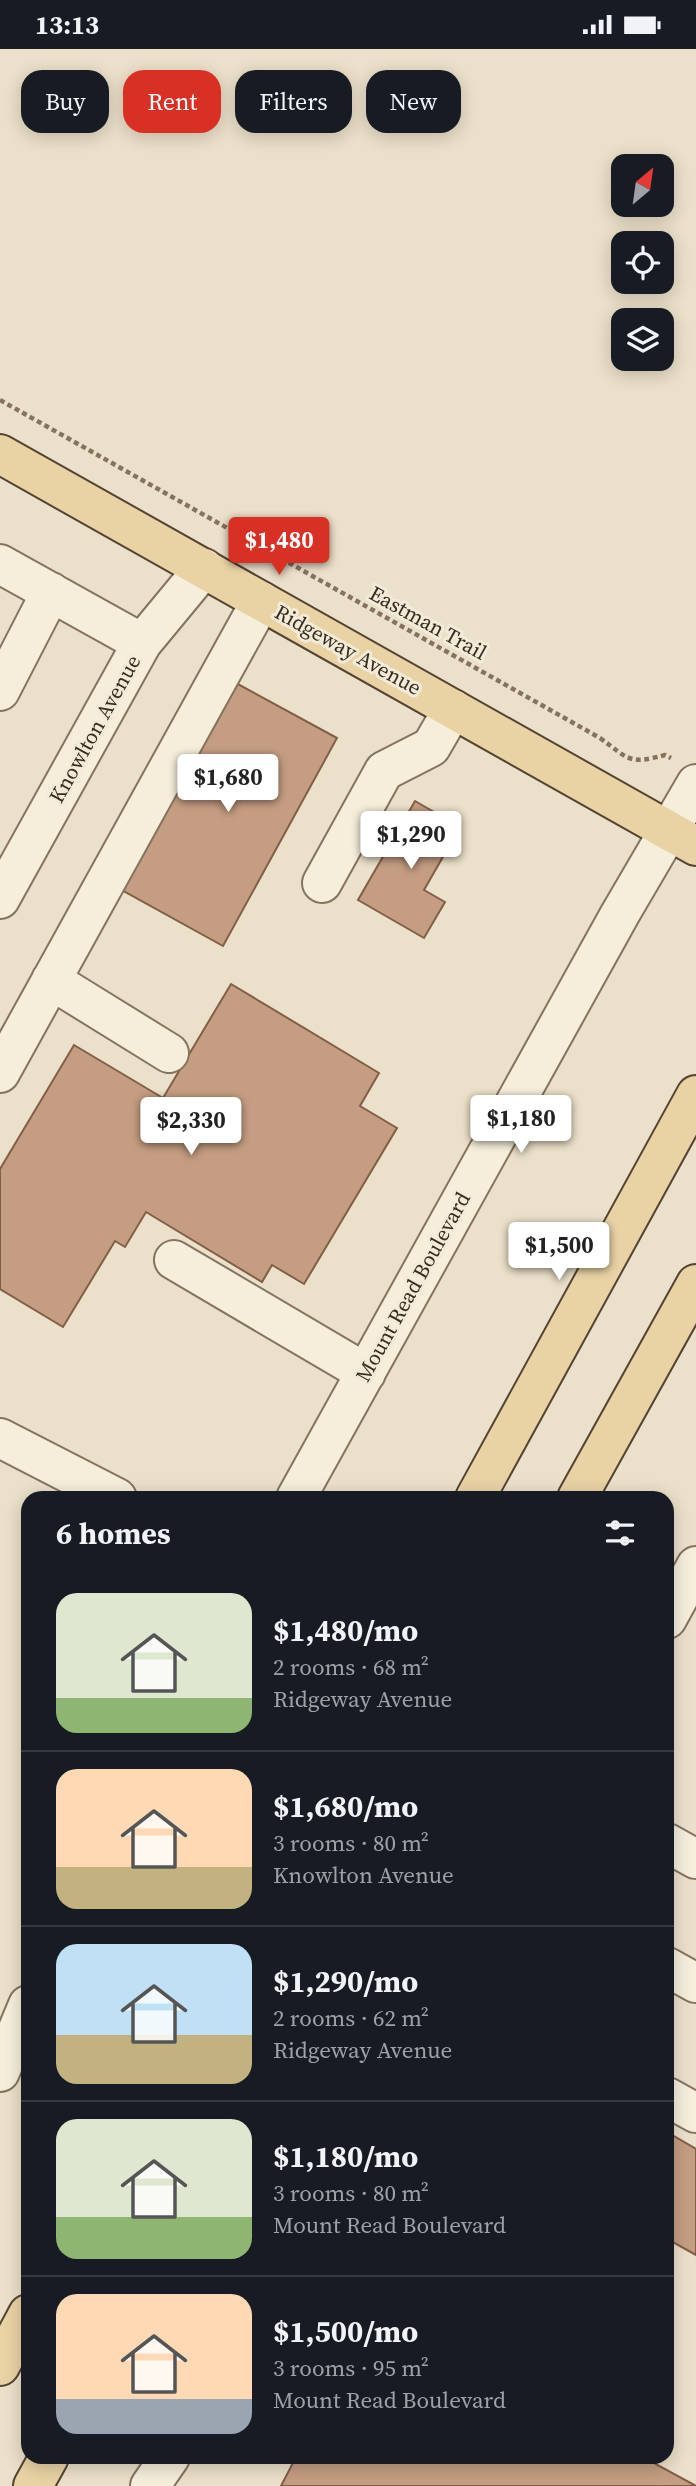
<!DOCTYPE html>
<meta charset="utf-8">
<style>
body{margin:0;font-family:"Source Serif 4",serif;background:#20242c;color:#f1f3f6;height:100vh;display:flex;flex-direction:column;font-size:26px;white-space:nowrap}
*{box-sizing:border-box;margin:0}
p{font-size:23px;color:#9ea1a6}
.icon{flex:none;width:38px;height:38px;fill:none;stroke:currentColor;stroke-width:2;stroke-linecap:round;stroke-linejoin:round}
.map{position:relative;flex:1;overflow:hidden}
.sheet{position:absolute;left:21px;top:1442px;width:653px;height:973px;display:flex;flex-direction:column;background:#171b24;border-radius:21px;box-shadow:0 4px 18px #0003}
.sheet>*{flex:none}
.hud{position:absolute;left:21px;top:21px;width:654px;height:63px;display:flex;gap:14px}
.needle{width:46px;rotate:29deg}
.controls{position:absolute;left:611px;top:105px;display:grid;gap:14px}
.controls a{display:grid;place-items:center;width:63px;height:63px;border-radius:14px;background:#171b24;box-shadow:0 4px 18px #0003;font-size:35px}
.price{position:absolute;translate:-50% -60px;padding:0 16px;border-radius:7px;background:#fff;color:#222;font-size:23px;line-height:46px;filter:drop-shadow(0 2px 4px #0008)}
.price::after{content:'';position:absolute;left:50%;top:42px;width:21px;height:16px;margin-left:-10px;background:inherit;clip-path:polygon(0 0,100% 0,50% 100%)}
.price.selected{background:#d93025;color:#fff}
ul{padding:0;list-style:none}
li{display:flex;align-items:center;gap:21px;height:175px;padding:0 35px}
li+li{border-top:2px solid #363941}
li span{display:grid;place-items:center;flex:none;width:196px;height:140px;border-radius:21px;color:#555}
li>.icon{margin-inline-start:auto}
span .icon{width:84px;height:84px;fill:#fffc;stroke-width:1}
li b{font-size:30px}
h2{display:flex;justify-content:space-between;align-items:center;height:84px;padding:0 35px;font-size:30px}
.tag{padding:0 24px;border-radius:21px;background:#171b24;box-shadow:0 4px 18px #0003;font-size:24px;line-height:63px}
.tag.selected{background:#d93025;color:#fff}
.status{display:flex;justify-content:space-between;align-items:center;height:49px;padding:0 35px;background:#171b24;direction:ltr}
.status svg{height:19px;fill:currentColor}
.map>svg:first-child{display:block}
.building{fill:#c59d82;stroke:#825e47;stroke-width:2}
.lines{fill:none;stroke-linecap:round;stroke-linejoin:round}
.minor-casing{stroke:#85735f;stroke-width:42}
.major-casing{stroke:#544233;stroke-width:42}
.path{stroke:#85735f;stroke-width:4.5;stroke-dasharray:5 3.5;stroke-linecap:butt}
.minor{stroke:#f6eedb;stroke-width:38}
.major{stroke:#e9d3a5;stroke-width:38}
.labels{text-anchor:middle;stroke-width:6;stroke-linejoin:round;paint-order:stroke}
.street-label{font-size:21px;fill:#372c21;stroke:#f3ebd8}
</style>
<div class="status"><b>13:13</b><svg viewBox="0 0 49 12"><path d="M0 12V9h3v3zM5 12V6h3v6zM10 12V3h3v9zM15 12V0h3v12zM26 1h20v11H26zM47 4h2v5h-2z"/></svg></div>
<div class="map">
<svg width="696" height="2437" viewBox="0 0 696 2437">
<rect width="100%" height="100%" fill="#ebe0c9"/>
<path class="building" d="M234,633L337,689L223,897L120,840Z
M415,752L460,778L424,841L445,853L424,889L358,851Z
M231,935L379,1024L360,1057L397,1079L304,1235L272,1216L262,1233L146,1163L125,1198L115,1192L63,1278L0,1240V1120L74,996L163,1049Z
M667,2083L696,2100V2206L667,2190Z
M296,2408H643L696,2437H281Z"/>
<g class="lines">
<g class="minor-casing">
<path id="minor" d="M0,515L142,594
M0,642L51,543
M322,834L384,722L431,698L453,660
M0,850L142,594L204,519
M51,931L169,1004
M0,1024L261,552
M174,1211L366,1324
M0,1389L117,1449
M296,1449L620,865L696,735
M667,1570L696,1517
M667,1794L696,1810
M667,1918L696,1934
M0,2023L28,1956
M667,2048L696,2064
M150,2437L170,2408"/>
</g>
<g class="major-casing">
<path id="major" d="M0,405L696,797
M475,1449L696,1046
M577,1449L696,1235
M0,2317L28,2265
M33,2437L49,2408"/>
</g>
<path class="path" d="M0,351L600,689C629,710 628,716 665,706L671,709"/>
<use href="#minor" class="minor"/>
<use href="#major" class="major"/>
</g>
<g class="labels">
<g class="street-label">
<text transform="translate(428 574) rotate(29)" y="7">Eastman Trail</text>
<text transform="translate(348 601) rotate(29)" y="7">Ridgeway Avenue</text>
<text transform="translate(95 680) rotate(-61)" y="7">Knowlton Avenue</text>
<text transform="translate(413 1238) rotate(-61)" y="7">Mount Read Boulevard</text>
</g>
</g>
</svg>
<div class="controls">
<a><svg class="needle" viewBox="-14 -14 28 28"><path d="M0-13l5 13h-10z" fill="#e53935"/><path d="M0 13l5-13h-10z" fill="#9ea1a6"/></svg></a>
<a><svg class="icon" aria-label="locate" viewBox="0 0 24 24"><circle cx="12" cy="12" r="6"/><path d="M12 2v4M12 18v4M2 12h4M18 12h4"/></svg></a>
<a><svg class="icon" aria-label="layers" viewBox="0 0 24 24"><path d="M12 4l9 5-9 5-9-5zM3 14l9 5 9-5"/></svg></a>
</div>
<b class="price selected" style="left:279px;top:528px">$1,480</b>
<b class="price" style="left:228px;top:765px">$1,680</b>
<b class="price" style="left:411px;top:822px">$1,290</b>
<b class="price" style="left:521px;top:1106px">$1,180</b>
<b class="price" style="left:191px;top:1108px">$2,330</b>
<b class="price" style="left:559px;top:1233px">$1,500</b>
<div class="hud">
<a class="tag">Buy</a>
<a class="tag selected">Rent</a>
<a class="tag">Filters</a>
<a class="tag">New</a>
</div>
<section class="sheet">
<h2>6 homes<svg class="icon" aria-label="filters" viewBox="0 0 24 24"><path d="M4 7h16M4 17h16"/><circle cx="9" cy="7" r="2"/><circle cx="15" cy="17" r="2"/></svg></h2>
<ul>
<li><span style="background:linear-gradient(#dfe7d0 75%,#8fb573 0)"><svg class="icon" aria-label="home" viewBox="0 0 24 24"><path d="M3 11l9-7 9 7M6 9v11h12V9"/></svg></span><div><b>$1,480/mo</b><p>2 rooms · 68 m²</p><p>Ridgeway Avenue</p></div></li>
<li><span style="background:linear-gradient(#ffd9b3 70%,#c2b280 0)"><svg class="icon" aria-label="home" viewBox="0 0 24 24"><path d="M3 11l9-7 9 7M6 9v11h12V9"/></svg></span><div><b>$1,680/mo</b><p>3 rooms · 80 m²</p><p>Knowlton Avenue</p></div></li>
<li><span style="background:linear-gradient(#bfe0f5 65%,#c2b280 0)"><svg class="icon" aria-label="home" viewBox="0 0 24 24"><path d="M3 11l9-7 9 7M6 9v11h12V9"/></svg></span><div><b>$1,290/mo</b><p>2 rooms · 62 m²</p><p>Ridgeway Avenue</p></div></li>
<li><span style="background:linear-gradient(#dfe7d0 70%,#8fb573 0)"><svg class="icon" aria-label="home" viewBox="0 0 24 24"><path d="M3 11l9-7 9 7M6 9v11h12V9"/></svg></span><div><b>$1,180/mo</b><p>3 rooms · 80 m²</p><p>Mount Read Boulevard</p></div></li>
<li><span style="background:linear-gradient(#ffd9b3 75%,#9aa5b1 0)"><svg class="icon" aria-label="home" viewBox="0 0 24 24"><path d="M3 11l9-7 9 7M6 9v11h12V9"/></svg></span><div><b>$1,500/mo</b><p>3 rooms · 95 m²</p><p>Mount Read Boulevard</p></div></li>
</ul>
</section>
</div>
